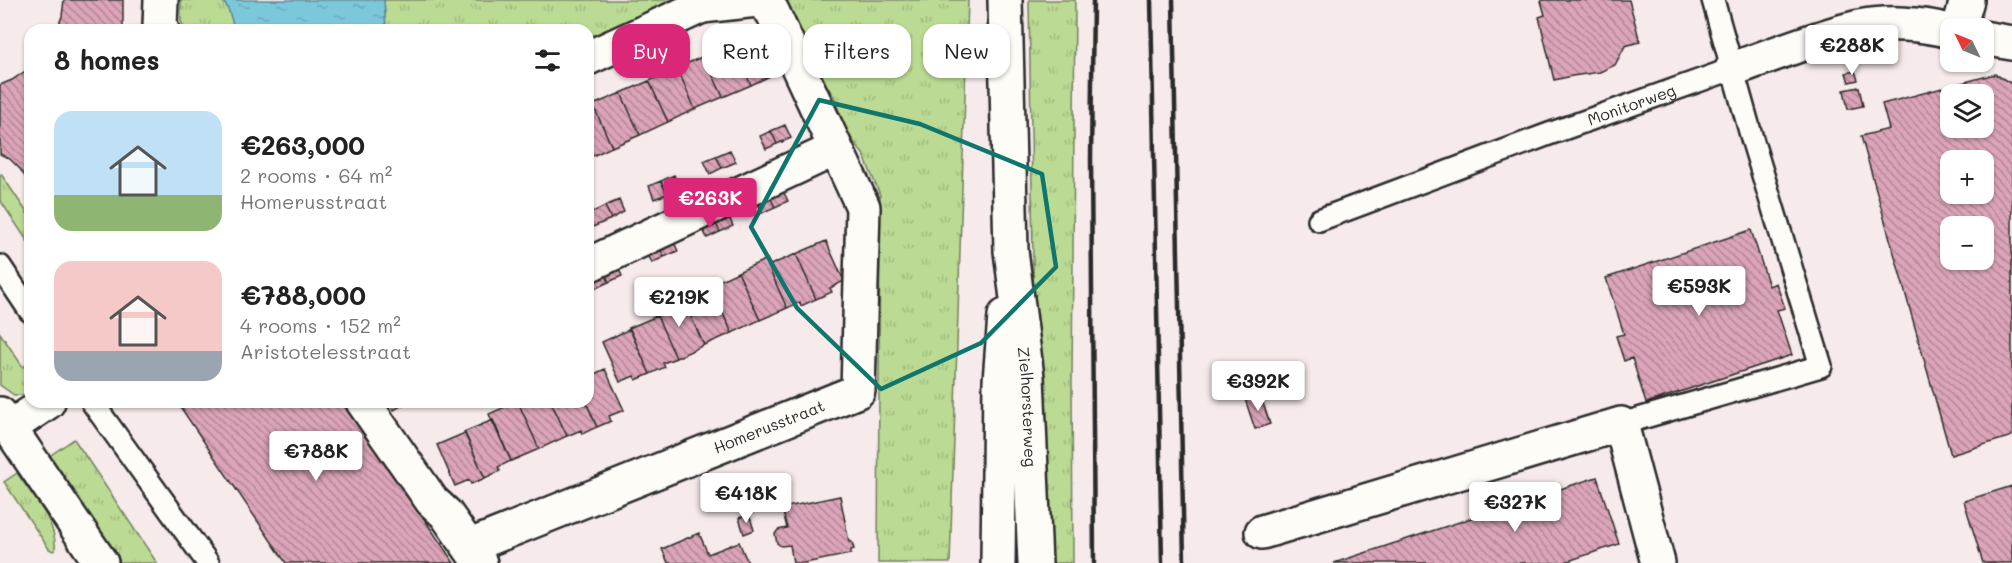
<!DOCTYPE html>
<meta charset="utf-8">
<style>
body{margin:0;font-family:Mali,sans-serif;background:#f2f2f2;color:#222;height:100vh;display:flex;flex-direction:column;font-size:22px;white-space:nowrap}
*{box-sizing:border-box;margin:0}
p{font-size:20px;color:#767676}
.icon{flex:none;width:33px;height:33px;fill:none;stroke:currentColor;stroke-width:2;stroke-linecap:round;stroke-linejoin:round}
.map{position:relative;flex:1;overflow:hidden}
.drawer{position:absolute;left:24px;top:24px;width:570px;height:384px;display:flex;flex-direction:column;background:#fff;border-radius:18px;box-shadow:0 2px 4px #0004}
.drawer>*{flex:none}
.hud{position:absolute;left:612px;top:24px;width:570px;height:54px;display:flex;gap:12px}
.needle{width:39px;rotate:313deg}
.buttons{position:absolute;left:1940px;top:18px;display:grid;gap:12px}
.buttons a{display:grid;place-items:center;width:54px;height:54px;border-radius:12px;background:#fff;box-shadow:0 2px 4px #0004;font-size:30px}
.price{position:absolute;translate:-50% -51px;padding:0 14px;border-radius:6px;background:#fff;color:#222;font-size:20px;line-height:39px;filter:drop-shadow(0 2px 3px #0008)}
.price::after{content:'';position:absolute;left:50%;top:36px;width:18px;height:14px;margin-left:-9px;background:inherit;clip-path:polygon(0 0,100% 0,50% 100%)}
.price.current{background:#db2777;color:#fff}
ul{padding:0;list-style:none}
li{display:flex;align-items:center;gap:18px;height:150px;padding:0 30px}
li span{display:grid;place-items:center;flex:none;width:168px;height:120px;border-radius:18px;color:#555}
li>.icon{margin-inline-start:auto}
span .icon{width:72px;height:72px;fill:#fffc;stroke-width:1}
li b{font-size:26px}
h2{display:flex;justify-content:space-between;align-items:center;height:72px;padding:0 30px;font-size:26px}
.chip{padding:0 21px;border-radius:18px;background:#fff;box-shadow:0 2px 4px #0004;font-size:21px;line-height:54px}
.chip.current{background:#db2777;color:#fff}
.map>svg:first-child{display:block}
.grass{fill:url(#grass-tufts);stroke:#73825f;stroke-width:1.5}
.water{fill:url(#water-ripples);stroke:#5c8995;stroke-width:1.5}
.building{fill:url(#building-back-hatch);stroke:#2b2b2b;stroke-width:1.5;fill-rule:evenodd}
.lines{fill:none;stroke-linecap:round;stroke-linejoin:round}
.lane-casing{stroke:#2b2b2b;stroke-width:26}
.street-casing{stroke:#2b2b2b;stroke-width:38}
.secondary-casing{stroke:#2b2b2b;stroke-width:38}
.lane{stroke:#fdfcf7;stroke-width:21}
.street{stroke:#fdfcf7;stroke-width:33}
.secondary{stroke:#fdfcf7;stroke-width:33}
.rail{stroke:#2b2b2b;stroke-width:4.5}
.marked{fill:none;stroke:#0f766e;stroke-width:4.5;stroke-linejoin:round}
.labels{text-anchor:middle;stroke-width:6;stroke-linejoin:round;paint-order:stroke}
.street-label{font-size:16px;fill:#2b2b2b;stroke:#fdfcf7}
</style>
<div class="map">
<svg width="2012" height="563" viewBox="0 0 2012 563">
<defs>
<pattern id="grass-tufts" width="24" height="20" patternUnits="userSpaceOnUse" patternTransform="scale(1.5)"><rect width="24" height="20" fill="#bbda93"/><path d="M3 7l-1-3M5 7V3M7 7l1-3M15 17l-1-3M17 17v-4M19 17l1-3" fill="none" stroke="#a1bb7f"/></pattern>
<pattern id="water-ripples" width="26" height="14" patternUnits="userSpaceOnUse" patternTransform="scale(1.5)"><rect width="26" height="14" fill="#7cc8db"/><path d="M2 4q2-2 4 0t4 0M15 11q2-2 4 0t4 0" fill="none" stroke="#6bacbc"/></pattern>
<pattern id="building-back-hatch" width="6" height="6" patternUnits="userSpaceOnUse" patternTransform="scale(1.5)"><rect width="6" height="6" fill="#dba4b8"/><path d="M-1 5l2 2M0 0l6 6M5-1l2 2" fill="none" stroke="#b28696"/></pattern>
</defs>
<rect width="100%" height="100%" fill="#f6eaea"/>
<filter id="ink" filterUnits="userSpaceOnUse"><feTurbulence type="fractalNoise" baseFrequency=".0167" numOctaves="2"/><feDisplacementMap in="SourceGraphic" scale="12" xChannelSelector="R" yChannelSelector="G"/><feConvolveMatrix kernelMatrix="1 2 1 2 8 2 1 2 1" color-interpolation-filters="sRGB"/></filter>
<g filter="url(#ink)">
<path class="grass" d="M181,0H222L228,8L235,30H186L181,22Z
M384,0H677L588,44V30H386Z
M782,0H968L950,563H878L880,195L863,154L847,133L833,95L814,65Z
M1029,0H1075L1072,381L1073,563H1046L1035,390Z
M1,174L30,217V245L0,200V175Z
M0,333L23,367L30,363V395H14L0,385Z
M74,439L157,563H121L48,457Z
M17,473C31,494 58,523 55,550L53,551L49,549L4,482Z"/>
<path class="water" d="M222,0H384L386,30H235L228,8Z"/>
<path class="building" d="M64,0H123V30H57L62,16Z
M1544,0H1629L1640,42L1625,46L1615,65L1600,72L1572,76L1554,80L1539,17L1545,15L1541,1Z
M762,30L781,71L751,85L732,43L730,44L729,40L746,32L748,37Z
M732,43L751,85L723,97L704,56Z
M704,56L723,97L695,109L677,68Z
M30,68V184L20,169L10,159L0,154V85L12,80Z
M677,68L695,109L668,122L649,81Z
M1855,71L1858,80L1849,82L1846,73Z
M1995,74L2012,84V436L1951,455L1861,136L1889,129L1882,104ZM1950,94H1983V128H1950ZM1950,160H1983V194H1950ZM1950,226H1983V260H1950Z
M649,81L668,122L640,135L621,93Z
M1859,87L1863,106L1848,109L1844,90Z
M621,93L640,135L612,147L593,105Z
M593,105L612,147L588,158V108Z
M785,125L791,138L777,144L771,131Z
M771,131L777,144L766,149L760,136Z
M730,150L736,162L722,168L716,156Z
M716,156L722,168L710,174L704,161Z
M674,175L680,188L667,194L661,181Z
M661,181L667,194L654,199L649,186Z
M782,189L788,201L775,207L769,195Z
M769,195L775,207L762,213L757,200Z
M588,200L593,212L605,206L611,219L588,229Z
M619,200L624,212L611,219L605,206Z
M727,213L733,226L720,232L714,220Z
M714,220L720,232L707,238L701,225Z
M1751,230L1769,286L1776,283L1785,308L1777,310L1792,355L1646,403L1632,358L1624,361L1616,336L1624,334L1606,278Z
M672,238L678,251L664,257L658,244Z
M826,241L844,281L830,288L832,292L816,299L796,254Z
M658,244L664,257L652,263L646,250Z
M796,254L816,299L801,306L800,302L787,308L768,266Z
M767,259L770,266H768L787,308L760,320L738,272Z
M616,263L622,276L609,282L603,269Z
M603,269L609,282L596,288L590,275Z
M738,272L760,320L732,333L710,285Z
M710,285L732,333L704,345L682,298Z
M682,298L704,345L676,358L657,316L655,317L652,311Z
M657,316L676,358L663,363L665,367L650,374L629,328Z
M630,329L650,374L636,380L634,376L620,382L602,342Z
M605,369L624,410L609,416L611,421L597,427L586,402H588V377Z
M1260,394L1270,424L1255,429L1245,399Z
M177,402H345L454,563H286Z
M389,402H406V403L394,410Z
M516,402H518L539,449L511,461L489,414Z
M518,402H551L567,436L539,449Z
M551,402H586L597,427L582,434L581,430L567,436Z
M493,420L511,461L498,467L500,471L485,478L464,432Z
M465,433L485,478L471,484L469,480L455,486L437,445Z
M1597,477L1619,544L1562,563H1334Z
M2012,486V563H1983L1964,501Z
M840,496L849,542H852L854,549L851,550V554L805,563H793L790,545L781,546L777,543L775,534L778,530L787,528L782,508Z
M749,514L754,530L744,534L739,518Z
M699,533L708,554L739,542L748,563H668L662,549Z"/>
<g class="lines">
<g class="lane-casing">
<g id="lane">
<path id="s1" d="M1319,220L1549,134L1732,69"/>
<path d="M0,266L30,311"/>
<path d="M92,402L208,563"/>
<path d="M1621,424L1821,366L1753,142L1713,0"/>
</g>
</g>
<g class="street-casing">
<g id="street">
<path d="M161,0L160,26L162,30"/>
<path d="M702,6L757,0"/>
<path d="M1959,28L1967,0"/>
<path d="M1983,38L2012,43"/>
<path d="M588,58L702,6V0"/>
<path d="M1732,69C1774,55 1816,37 1859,27C1888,21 1922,24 1950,31"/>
<path d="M588,265L835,149"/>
<path d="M363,402L432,501L446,514L480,563"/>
<path d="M9,428L48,402"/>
<path d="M1262,532L1621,424L1658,563"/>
<path id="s2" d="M470,546L858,391L863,207L772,11L760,0"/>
</g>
</g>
<g class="secondary-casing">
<g id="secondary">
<path id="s3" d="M1005,0L1011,251L1027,377L1035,563"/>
<path d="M0,414L101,563"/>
<path d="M998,563L1000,381L1005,316"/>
</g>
</g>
<use href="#lane" class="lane"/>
<use href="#street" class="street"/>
<use href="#secondary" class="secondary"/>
<path class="rail" d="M1093,0L1091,158L1094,563
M1151,0L1162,563
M1173,0L1184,563"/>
</g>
</g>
<path class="marked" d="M819,100L920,124L1042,174L1056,267L981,343L881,389L797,308L751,227Z"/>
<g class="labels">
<g class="street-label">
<text dy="6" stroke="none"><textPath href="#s1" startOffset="333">Monitorweg</textPath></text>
<text dy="6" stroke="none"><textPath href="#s3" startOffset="408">Zielhorsterweg</textPath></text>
<text dy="6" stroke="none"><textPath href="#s2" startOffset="322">Homerusstraat</textPath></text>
</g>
</g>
</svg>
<div class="buttons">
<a><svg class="needle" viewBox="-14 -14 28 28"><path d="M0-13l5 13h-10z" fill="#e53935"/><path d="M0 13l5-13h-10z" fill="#767676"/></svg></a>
<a><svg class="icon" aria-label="layers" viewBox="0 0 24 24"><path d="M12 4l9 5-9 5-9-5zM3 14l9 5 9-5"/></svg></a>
<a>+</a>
<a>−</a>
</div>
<b class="price" style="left:1852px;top:76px">€288K</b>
<b class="price current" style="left:710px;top:229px">€263K</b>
<b class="price" style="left:1699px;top:317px">€593K</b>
<b class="price" style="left:679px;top:328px">€219K</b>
<b class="price" style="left:1258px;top:412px">€392K</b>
<b class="price" style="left:316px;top:482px">€788K</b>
<b class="price" style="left:746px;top:524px">€418K</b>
<b class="price" style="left:1515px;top:533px">€327K</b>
<div class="hud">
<a class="chip current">Buy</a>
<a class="chip">Rent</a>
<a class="chip">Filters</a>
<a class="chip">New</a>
</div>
<section class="drawer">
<h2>8 homes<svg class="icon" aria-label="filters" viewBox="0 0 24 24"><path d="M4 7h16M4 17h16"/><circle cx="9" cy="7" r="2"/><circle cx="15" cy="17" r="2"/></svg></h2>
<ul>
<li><span style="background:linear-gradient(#bfe0f5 70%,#8fb573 0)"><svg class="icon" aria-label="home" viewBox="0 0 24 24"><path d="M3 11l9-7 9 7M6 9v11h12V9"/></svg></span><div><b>€263,000</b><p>2 rooms · 64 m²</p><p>Homerusstraat</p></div></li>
<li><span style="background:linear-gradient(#f6c9c9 75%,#9aa5b1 0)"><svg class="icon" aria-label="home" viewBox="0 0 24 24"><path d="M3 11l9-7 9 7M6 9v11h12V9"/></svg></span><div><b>€788,000</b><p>4 rooms · 152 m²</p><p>Aristotelesstraat</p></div></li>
</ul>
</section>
</div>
